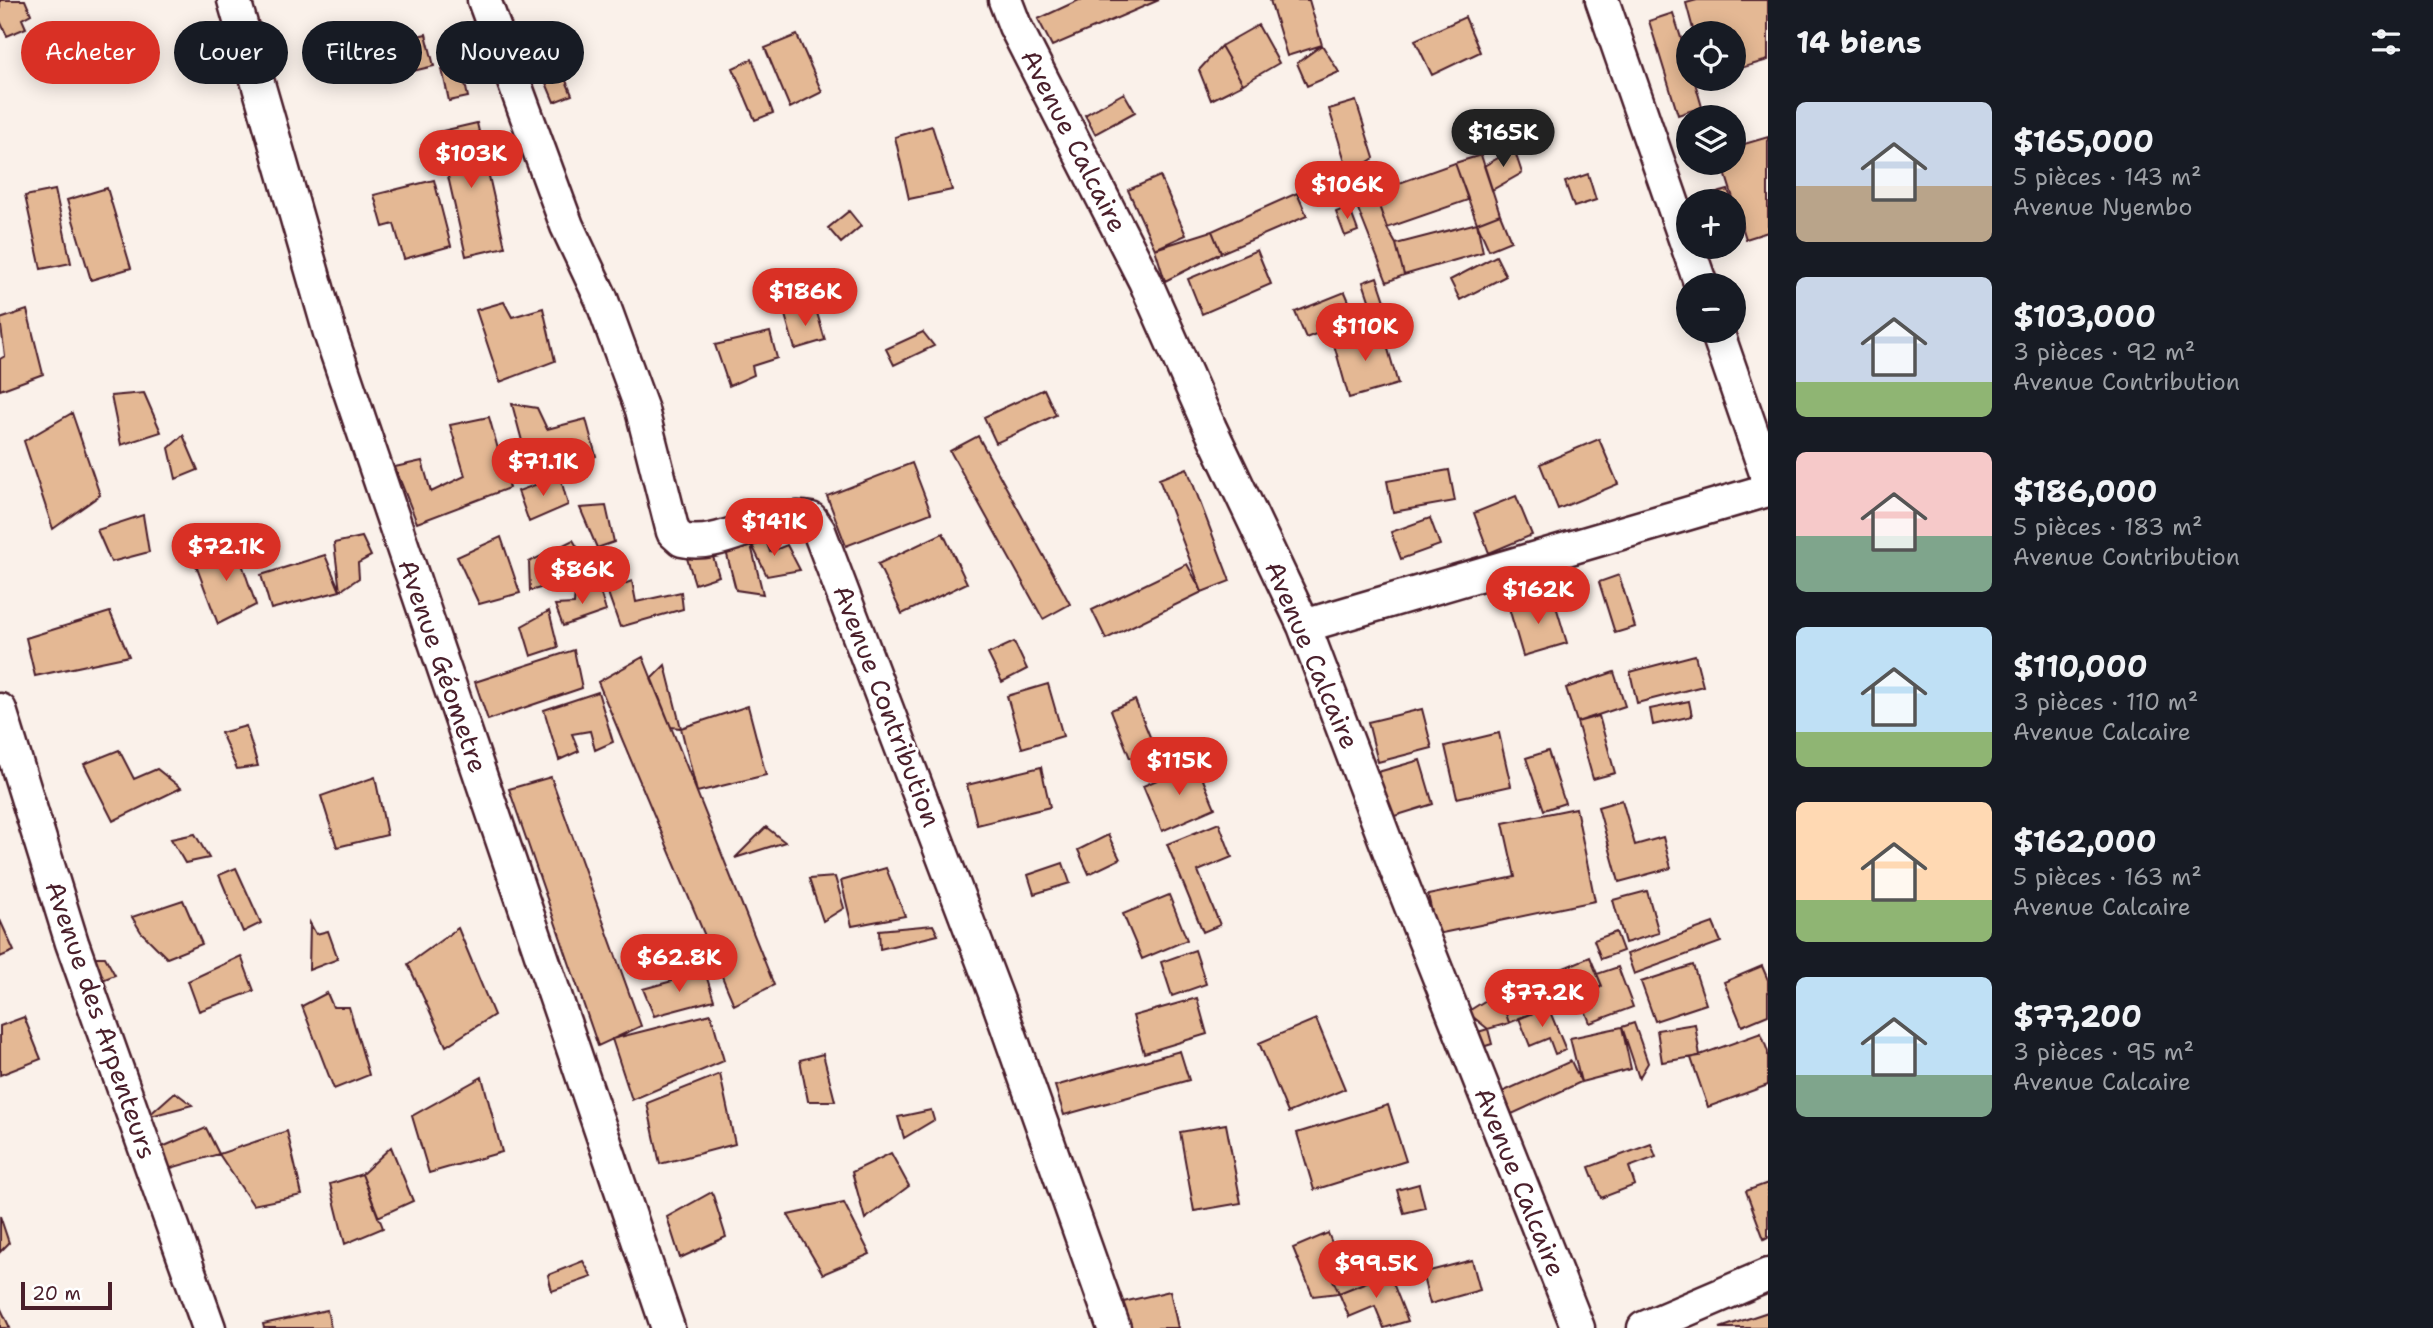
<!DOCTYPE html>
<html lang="fr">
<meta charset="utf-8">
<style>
body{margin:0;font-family:"Shantell Sans",sans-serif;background:#20242c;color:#f1f3f6;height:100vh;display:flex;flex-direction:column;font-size:26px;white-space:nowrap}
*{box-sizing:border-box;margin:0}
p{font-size:23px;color:#9ea1a6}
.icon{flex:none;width:38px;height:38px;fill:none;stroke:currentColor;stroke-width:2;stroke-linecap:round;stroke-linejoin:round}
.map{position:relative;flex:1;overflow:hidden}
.drawer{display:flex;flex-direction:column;background:#171b24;width:665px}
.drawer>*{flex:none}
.banner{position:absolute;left:21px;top:21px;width:665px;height:63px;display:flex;gap:14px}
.buttons{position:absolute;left:1676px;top:21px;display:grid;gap:14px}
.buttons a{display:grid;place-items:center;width:70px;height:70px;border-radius:50%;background:#171b24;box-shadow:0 4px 18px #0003;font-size:35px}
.scale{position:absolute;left:21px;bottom:18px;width:91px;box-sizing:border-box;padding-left:7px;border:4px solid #4a1f2b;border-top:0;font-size:19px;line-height:24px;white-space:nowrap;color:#4a1f2b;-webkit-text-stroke:5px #fff;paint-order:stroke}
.price{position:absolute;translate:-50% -60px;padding:0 16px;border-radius:24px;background:#d93025;color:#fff;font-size:23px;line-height:46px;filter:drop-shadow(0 2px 4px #0008)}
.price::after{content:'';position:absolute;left:50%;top:42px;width:21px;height:16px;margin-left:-10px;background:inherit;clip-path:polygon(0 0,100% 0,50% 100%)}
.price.current{background:#222;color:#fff}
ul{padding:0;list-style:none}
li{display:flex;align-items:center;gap:21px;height:175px;padding:0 28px}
li span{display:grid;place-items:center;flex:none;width:196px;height:140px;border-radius:10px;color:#555}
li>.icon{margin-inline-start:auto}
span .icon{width:84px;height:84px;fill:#fffc;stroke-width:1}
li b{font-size:30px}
h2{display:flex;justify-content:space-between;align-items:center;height:84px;padding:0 28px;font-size:30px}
.pill{padding:0 24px;border-radius:32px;background:#171b24;box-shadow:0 4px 18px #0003;font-size:24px;line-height:63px}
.pill.current{background:#d93025;color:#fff}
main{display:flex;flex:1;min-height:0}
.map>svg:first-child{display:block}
.building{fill:#e4b894;stroke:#4a1f2b;stroke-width:2}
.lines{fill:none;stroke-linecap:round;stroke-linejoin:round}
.minor-casing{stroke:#4a1f2b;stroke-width:37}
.minor{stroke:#fff;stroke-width:32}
.labels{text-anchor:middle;stroke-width:6;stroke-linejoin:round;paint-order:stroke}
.street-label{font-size:26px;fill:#4a1f2b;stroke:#fff}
</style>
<main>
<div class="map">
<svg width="1768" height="1328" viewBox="0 0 1768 1328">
<rect width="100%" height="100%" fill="#faf1ea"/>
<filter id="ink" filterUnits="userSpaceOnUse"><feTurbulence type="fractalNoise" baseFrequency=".0143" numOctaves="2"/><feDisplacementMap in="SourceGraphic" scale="14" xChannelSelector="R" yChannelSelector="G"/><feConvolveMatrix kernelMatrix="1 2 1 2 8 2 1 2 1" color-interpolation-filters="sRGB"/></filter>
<g filter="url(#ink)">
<path class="building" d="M0,0H25L31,14L22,19L26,28L7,36L0,21Z
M1079,0H1159L1052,46L1038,19Z
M1270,0H1309L1322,45L1287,56Z
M1697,0H1768V60L1734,70V33H1694L1686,3Z
M1673,13L1689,63V79H1694L1702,107L1678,115L1649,21Z
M1465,17L1480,52L1432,75L1415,40Z
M1258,25L1279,63L1243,84L1221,46Z
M426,34L434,66L392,76L384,44Z
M541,34L549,56L528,63L521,41Z
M797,35L822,92L790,108L765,48Z
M1322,45L1339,72L1307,86L1297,63Z
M1221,46L1243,84L1211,100L1199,70Z
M752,59L773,113L755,120L733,68Z
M461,65L468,97L449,101L442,69Z
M562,71L572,95L554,102L544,78Z
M1124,93L1135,112L1095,134L1085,115Z
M1356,101L1374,158L1349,174L1329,109Z
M477,123L505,247L466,256L438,132Z
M932,126L952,190L909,199L895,137Z
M1768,137V232L1746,239L1722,163H1734V147Z
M1514,149L1522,173L1492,190L1484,166Z
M1481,155L1500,214L1477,223L1455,163Z
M1455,163L1468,200L1387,228L1374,192Z
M1588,174L1596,200L1574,207L1565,182Z
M1160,176L1186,235L1155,249L1128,190Z
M434,180L451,246L404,259L394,224L383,227L374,195Z
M107,188L131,268L91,280L67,200Z
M55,190L71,263L41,269L25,196Z
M1728,190L1732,201H1708L1706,196Z
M1374,192L1387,228L1396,244L1404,275L1387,282L1356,204Z
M1297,193L1307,216L1221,253L1212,231Z
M1349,207L1358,231L1345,236L1336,212Z
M849,211L861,226L841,243L828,228Z
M1500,214L1511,241L1489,250L1477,223Z
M1477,223L1483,252L1404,275L1396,244Z
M1212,231L1221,253L1165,281L1155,249Z
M1257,250L1271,284L1202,314L1188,279Z
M1496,256L1506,276L1460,300L1450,280Z
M1377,277L1387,307L1373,312L1363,282Z
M1345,292L1356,318L1306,338L1295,312Z
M504,302L512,317L543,308L555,361L500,382L476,310Z
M815,306L825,340L795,349L785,315Z
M27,310L43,374L0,390V359L5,356L0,319Z
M1382,328L1398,384L1349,398L1333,341Z
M770,332L777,358L752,366L754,375L729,386L715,345Z
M923,332L934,346L894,365L886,349Z
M1044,389L1056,415L996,443L984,417Z
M144,393L161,432L121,445L111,396Z
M512,404L537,408L547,429L586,419L596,456L532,478Z
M72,413L100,495L53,529L24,441Z
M489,417L509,488L417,523L395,467L422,461L431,492L465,476L450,425Z
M183,435L198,470L176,479L169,448Z
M978,436L1070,604L1043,619L950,451Z
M1599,439L1618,484L1558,509L1540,464Z
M912,463L931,513L846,546L827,496Z
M1187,468L1230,581L1202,592L1159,479Z
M1449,470L1455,501L1393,512L1387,481Z
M560,476L568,505L529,522L518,491Z
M1516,496L1532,535L1489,553L1474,513Z
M606,506L614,542L597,548L580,508Z
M143,515L149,552L111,562L97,530Z
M1430,518L1440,545L1401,559L1391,532Z
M943,533L967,583L902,614L878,564Z
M764,535L770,552L787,545L800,570L767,576L750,541Z
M362,537L371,556L358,563L359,578L340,591L334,543Z
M501,537L520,593L479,604L457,557Z
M573,540L593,573L530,591L529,562Z
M750,541L763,594L736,590L725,547Z
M235,543L256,605L218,624L194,560Z
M710,547L719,576L695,584L686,555Z
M325,555L340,591L271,609L261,575Z
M1187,564L1202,592L1106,639L1092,610Z
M1619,575L1635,627L1615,633L1599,582Z
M632,581L636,602L681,592L683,609L620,627L607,590Z
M598,585L606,611L563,626L555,605L574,604L575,591Z
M1553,596L1567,643L1523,656L1509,608Z
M549,611L558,647L531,656L522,626Z
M110,612L129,656L35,676L26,638Z
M1014,642L1027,669L1002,682L988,654Z
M574,650L582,688L488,720L475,682Z
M1695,655L1703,686L1637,703L1630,672Z
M643,657L774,985L734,1005L598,682Z
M665,665L681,728L671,727L651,679Z
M1614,672L1625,706L1577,722L1566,688Z
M1048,684L1063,736L1022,748L1007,696Z
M598,692L613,742L595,750L590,731L572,734L579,751L559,760L544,710Z
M1135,700L1155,749L1130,758L1111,710Z
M1689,701L1692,716L1653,725L1650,709Z
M748,706L766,775L697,792L681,728Z
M1422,709L1432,748L1378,762L1368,722Z
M1599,716L1615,773L1593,779L1577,722Z
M246,726L258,766L237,769L221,733Z
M1499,733L1511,786L1457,798L1445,746Z
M119,750L134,779L157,769L181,788L113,821L84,764Z
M1548,751L1565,803L1544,810L1526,758Z
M1420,760L1433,804L1385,819L1371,774Z
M1196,763L1215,808L1162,831L1143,786Z
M1041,767L1050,807L977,825L967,785Z
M375,777L387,835L337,847L321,796Z
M551,777L641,1026L598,1046L509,789Z
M1622,800L1635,845L1663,837L1671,868L1619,882L1598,807Z
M1576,808L1595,901L1437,934L1428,895L1515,877L1503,823Z
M1219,823L1232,857L1198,871L1220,925L1203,932L1167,844Z
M766,827L785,842L735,858Z
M195,834L209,858L185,863L171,839Z
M1108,835L1120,859L1089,874L1078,850Z
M1063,863L1070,883L1034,894L1028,875Z
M236,868L261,923L243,932L219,875Z
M886,868L905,916L852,926L841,881Z
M835,877L844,908L823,921L809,879Z
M1647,891L1659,933L1625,943L1613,900Z
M1169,895L1187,940L1142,959L1123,914Z
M183,900L202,944L167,958L141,932L132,917Z
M0,920L14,951L0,957Z
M310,923L316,934L328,931L338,959L309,970Z
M1713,923L1721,942L1634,974L1627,954Z
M933,925L938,935L880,949L879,930Z
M458,928L494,1015L446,1046L408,964Z
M1616,932L1623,951L1601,959L1594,940Z
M1195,950L1206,984L1172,996L1161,962Z
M241,956L254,991L199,1011L188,981Z
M86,957H105L115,975L95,983Z
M1590,957L1602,986L1555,1007L1542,977Z
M1693,965L1706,1004L1655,1021L1641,982Z
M1762,966L1768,980V1015L1742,1026L1724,982Z
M1618,967L1633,1007L1590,1023L1582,1002L1602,986L1597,974Z
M705,972L714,1000L654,1016L643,989Z
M1542,977L1555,1007H1548L1509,1023L1499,992Z
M1499,992L1509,1023L1488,1029L1467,1012Z
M327,993L333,1007H349L369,1075L334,1089L302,1006Z
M1197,998L1207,1034L1144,1053L1133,1016Z
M1548,1007L1566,1050L1555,1054L1549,1038L1530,1046L1519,1018Z
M711,1014L724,1061L632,1100L612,1039Z
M24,1017L41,1059L0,1075V1026Z
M1316,1019L1345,1089L1288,1113L1259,1043Z
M1634,1023L1648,1063L1639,1078L1622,1027Z
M1695,1024L1700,1056L1662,1062L1657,1030Z
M1622,1027L1631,1069L1581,1082L1570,1038Z
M1488,1029L1492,1044L1476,1049L1471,1034Z
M1761,1033L1768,1052V1085L1708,1107L1691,1058Z
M1180,1051L1189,1080L1064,1115L1055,1086Z
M823,1054L835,1101H808L800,1060Z
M1571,1061L1581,1082L1512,1114L1502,1092Z
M720,1074L735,1144L660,1164L647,1103Z
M482,1077L502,1152L429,1173L412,1116Z
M175,1092L192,1105L147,1117Z
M1388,1105L1406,1161L1314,1190L1297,1133Z
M931,1110L934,1120L904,1138L898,1117Z
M1226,1124L1241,1203L1194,1211L1180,1132Z
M206,1128L219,1154L161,1171L160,1148Z
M287,1131L302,1195L253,1205L219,1154Z
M1651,1144L1656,1157L1629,1167L1635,1185L1601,1198L1589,1167Z
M391,1147L413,1201L378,1217L362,1174Z
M891,1153L909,1186L865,1219L852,1172Z
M362,1174L383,1228L345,1244L330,1184Z
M1768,1183V1237L1764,1239L1746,1191Z
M1419,1184L1425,1208L1404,1213L1397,1190Z
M712,1192L726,1237L680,1258L667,1217Z
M844,1203L870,1254L823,1274L788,1215Z
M0,1216L9,1243L0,1252Z
M1328,1233L1338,1258L1326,1265L1339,1293L1313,1296L1293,1248Z
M1381,1251L1389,1273L1339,1293L1326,1265Z
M1472,1260L1480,1290L1430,1304L1422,1273Z
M583,1261L592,1277L552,1291L548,1275Z
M1389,1273L1408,1321L1384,1328L1375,1306L1349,1317L1339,1293Z
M1170,1291L1178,1328H1125L1119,1303Z
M0,1307L10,1328H0Z
M327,1310L331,1328H264L263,1324Z
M1768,1312V1328H1720Z"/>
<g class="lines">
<g class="minor-casing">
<path id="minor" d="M234,0L330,333L668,1328
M484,0L567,226L601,298L642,410L673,532L682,540C722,550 768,510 811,519L819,531L998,1001L1114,1328
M1005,0L1015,26L1145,281L1210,428L1304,626L1395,866L1578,1328
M1602,0L1701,285
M1717,331L1768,479
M1304,626L1768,490
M0,710L72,943L209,1328
M1644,1328L1768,1275"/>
</g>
<use href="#minor" class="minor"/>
</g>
</g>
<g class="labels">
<g class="street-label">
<text transform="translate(1074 141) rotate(63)" y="9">Avenue Calcaire</text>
<text transform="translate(1312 655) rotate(67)" y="9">Avenue Calcaire</text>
<text transform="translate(443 666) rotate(71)" y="9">Avenue Géometre</text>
<text transform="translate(887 706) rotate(69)" y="9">Avenue Contribution</text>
<text transform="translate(101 1020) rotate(71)" y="9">Avenue des Arpenteurs</text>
<text transform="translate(1520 1182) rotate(68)" y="9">Avenue Calcaire</text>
</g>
</g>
</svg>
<div class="buttons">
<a><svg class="icon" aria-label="locate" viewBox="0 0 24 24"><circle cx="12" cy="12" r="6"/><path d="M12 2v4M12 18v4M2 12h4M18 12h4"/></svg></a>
<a><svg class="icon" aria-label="layers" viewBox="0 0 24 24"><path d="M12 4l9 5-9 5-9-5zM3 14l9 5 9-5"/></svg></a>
<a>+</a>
<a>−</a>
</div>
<div class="scale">20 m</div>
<b class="price current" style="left:1503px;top:169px">$165K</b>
<b class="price" style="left:471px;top:190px">$103K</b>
<b class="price" style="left:1347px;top:221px">$106K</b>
<b class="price" style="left:805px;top:328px">$186K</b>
<b class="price" style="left:1365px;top:363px">$110K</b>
<b class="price" style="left:543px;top:498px">$71.1K</b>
<b class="price" style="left:774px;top:558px">$141K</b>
<b class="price" style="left:226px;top:583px">$72.1K</b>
<b class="price" style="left:582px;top:606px">$86K</b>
<b class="price" style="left:1538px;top:626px">$162K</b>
<b class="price" style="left:1179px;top:797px">$115K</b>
<b class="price" style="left:679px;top:994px">$62.8K</b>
<b class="price" style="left:1542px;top:1029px">$77.2K</b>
<b class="price" style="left:1376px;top:1300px">$99.5K</b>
<div class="banner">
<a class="pill current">Acheter</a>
<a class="pill">Louer</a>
<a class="pill">Filtres</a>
<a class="pill">Nouveau</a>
</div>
</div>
<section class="drawer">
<h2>14 biens<svg class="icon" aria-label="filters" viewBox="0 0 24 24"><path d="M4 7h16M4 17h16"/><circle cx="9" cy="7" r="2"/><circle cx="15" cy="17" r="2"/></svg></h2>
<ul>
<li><span style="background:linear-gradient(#c9d6e8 60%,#b9a48a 0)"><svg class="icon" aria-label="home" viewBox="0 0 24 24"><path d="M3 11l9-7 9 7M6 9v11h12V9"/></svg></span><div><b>$165,000</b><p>5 pièces · 143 m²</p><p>Avenue Nyembo</p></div></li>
<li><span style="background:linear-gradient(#c9d6e8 75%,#8fb573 0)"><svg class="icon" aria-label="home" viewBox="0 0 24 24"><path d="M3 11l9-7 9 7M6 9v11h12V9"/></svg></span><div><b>$103,000</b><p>3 pièces · 92 m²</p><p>Avenue Contribution</p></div></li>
<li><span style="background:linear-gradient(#f6c9c9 60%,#7fa58c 0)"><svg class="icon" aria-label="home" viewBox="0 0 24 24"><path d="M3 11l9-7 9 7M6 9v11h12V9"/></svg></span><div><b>$186,000</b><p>5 pièces · 183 m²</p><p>Avenue Contribution</p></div></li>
<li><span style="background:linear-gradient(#bfe0f5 75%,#8fb573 0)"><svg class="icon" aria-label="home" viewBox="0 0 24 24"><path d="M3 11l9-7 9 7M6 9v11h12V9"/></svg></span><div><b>$110,000</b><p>3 pièces · 110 m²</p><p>Avenue Calcaire</p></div></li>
<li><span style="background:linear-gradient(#ffd9b3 70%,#8fb573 0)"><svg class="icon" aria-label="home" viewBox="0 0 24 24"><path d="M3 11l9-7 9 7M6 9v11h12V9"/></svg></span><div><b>$162,000</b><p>5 pièces · 163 m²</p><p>Avenue Calcaire</p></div></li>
<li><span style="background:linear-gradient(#bfe0f5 70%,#7fa58c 0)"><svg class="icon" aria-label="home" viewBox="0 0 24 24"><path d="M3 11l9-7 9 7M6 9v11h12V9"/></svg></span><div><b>$77,200</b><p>3 pièces · 95 m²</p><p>Avenue Calcaire</p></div></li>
</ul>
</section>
</main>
